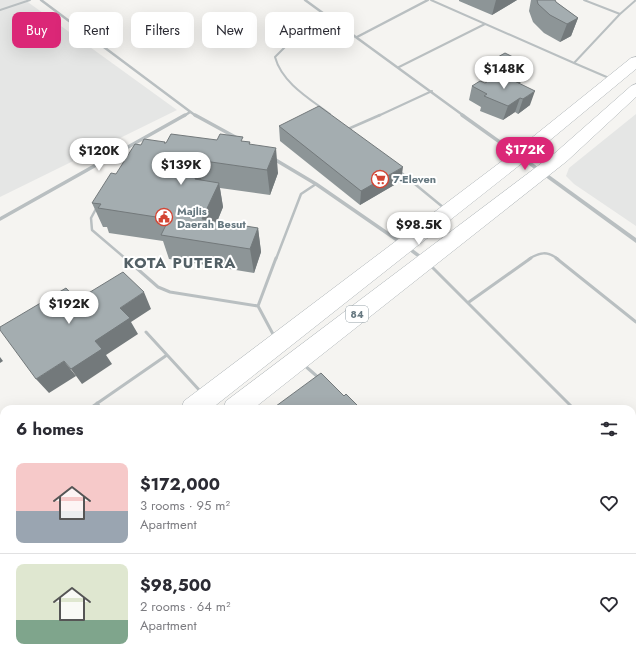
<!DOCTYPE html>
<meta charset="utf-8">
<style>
body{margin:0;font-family:Jost,sans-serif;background:#f2f2f3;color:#2b2b33;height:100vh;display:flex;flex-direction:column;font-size:15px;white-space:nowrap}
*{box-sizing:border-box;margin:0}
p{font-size:13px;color:#7c7c81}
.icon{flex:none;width:22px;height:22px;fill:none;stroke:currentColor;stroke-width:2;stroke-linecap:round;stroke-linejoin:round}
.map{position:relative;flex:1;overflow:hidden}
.details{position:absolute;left:0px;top:405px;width:636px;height:256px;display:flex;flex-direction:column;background:#fff;border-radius:12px 12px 0 0;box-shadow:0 4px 16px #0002}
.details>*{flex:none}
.hud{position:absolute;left:12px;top:12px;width:400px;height:36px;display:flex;gap:8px}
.price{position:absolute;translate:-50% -34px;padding:0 9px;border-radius:14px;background:#fff;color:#222;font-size:13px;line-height:26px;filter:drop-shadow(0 1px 2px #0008)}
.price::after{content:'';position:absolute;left:50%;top:24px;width:12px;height:9px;margin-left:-6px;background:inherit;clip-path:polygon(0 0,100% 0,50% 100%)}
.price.on{background:#db2777;color:#fff}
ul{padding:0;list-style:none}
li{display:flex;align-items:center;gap:12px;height:100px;padding:0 16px}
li+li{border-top:1px solid #e1e1e2}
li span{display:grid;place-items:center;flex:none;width:112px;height:80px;border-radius:8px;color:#555}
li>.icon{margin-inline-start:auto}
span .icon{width:48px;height:48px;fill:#fffc;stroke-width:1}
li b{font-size:17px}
h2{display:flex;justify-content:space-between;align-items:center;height:48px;padding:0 16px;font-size:17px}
.chip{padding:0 14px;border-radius:8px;background:#fff;box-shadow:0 4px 16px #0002;font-size:14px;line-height:36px}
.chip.on{background:#db2777;color:#fff}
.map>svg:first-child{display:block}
.built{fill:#e5e6e5}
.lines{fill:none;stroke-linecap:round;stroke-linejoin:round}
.primary-casing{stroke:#adb3b6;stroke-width:1}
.service-far3{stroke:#b9bfc1;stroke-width:2}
.service-far2{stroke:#b9bfc1;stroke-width:2.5}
.service-far1{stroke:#b9bfc1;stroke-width:3}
.service{stroke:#b9bfc1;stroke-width:4}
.minor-far1{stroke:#b9bfc1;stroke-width:2.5}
.minor{stroke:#b9bfc1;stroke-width:3.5}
.tertiary{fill:#b9bfc1;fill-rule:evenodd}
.primary{fill:#fff;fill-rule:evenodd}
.wall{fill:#8d9597}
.shaded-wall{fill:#73797b}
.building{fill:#a4adb0;stroke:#73797b}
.labels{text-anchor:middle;stroke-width:4;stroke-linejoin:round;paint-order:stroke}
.shield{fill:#fff;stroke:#94a0a6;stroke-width:1}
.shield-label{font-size:10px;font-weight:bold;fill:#667880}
.poi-label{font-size:11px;font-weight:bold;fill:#667880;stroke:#fff;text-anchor:start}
.district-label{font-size:15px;font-weight:bold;letter-spacing:1px;fill:#536066;stroke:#fff}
</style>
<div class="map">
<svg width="636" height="661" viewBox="0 0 636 661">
<rect width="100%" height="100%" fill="#f5f4f1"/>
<path class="built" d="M0,0H25L177,110L0,197Z
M636,114V226L574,184L566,176L569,168Z"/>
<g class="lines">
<g class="primary-casing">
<path id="primary" d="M636,57V69L526,160L211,409H181L184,401L514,152L631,58Z
M636,84V97L567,161L253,409H223L226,401L555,153L631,86Z
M4,539V568L0,570V541Z
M4,578V609L0,611V580Z"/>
</g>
<path class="service-far3" d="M431,0L574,63
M584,0L620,14
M0,10L30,0
M399,67L485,24
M609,78L574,63L620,14L636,0
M330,114C310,99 282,83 275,57L285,47L340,25
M378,116L432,91"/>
<path class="service-far2" d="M348,129L380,115
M399,171L444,208
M97,207L91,218L92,230L126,259
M276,259L301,194L316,184
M529,259C540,252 547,251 558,259"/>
<path class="service-far1" d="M125,258L158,287L170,292L258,306
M556,258L636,322
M430,265L574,409
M469,302L531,258
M146,332L201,392
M274,336L258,306L276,258
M304,365L319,378
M97,403L101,409
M212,403L217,409
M89,409L167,355"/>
<path class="service" d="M632,460L636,463
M316,657L319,661
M441,657L445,661
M66,661L70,657"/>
<path class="minor-far1" d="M41,0L196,116
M305,0L464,116
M357,37L428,0
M184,116L190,112"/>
<path class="minor" d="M195,115L237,138
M462,115L518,155
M274,159L316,184L400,242
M0,219L185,115
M407,247L423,259"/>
<path class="tertiary" d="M520,154L636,238V243L518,157V155Z"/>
<use href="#primary" class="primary"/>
</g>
<path class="wall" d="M459,0H517L492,15L459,1Z
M531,0H555L556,2L578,18L571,36L560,42L544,33L533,22L529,11Z
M489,62L533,67L530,77L519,83L530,105L518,114L515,112L503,120L480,111L481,107L469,100L472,86L485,83L496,76L487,71Z
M279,126L401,181L360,205L280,141Z
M217,140L250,142V144L278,173L270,195L220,188L223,207L217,222L258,228L261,252L254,273L169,259L163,241L109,233L107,227H103L92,203L141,145L165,142L166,143Z"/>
<path class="shaded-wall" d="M496,0H517L492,15Z
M578,18L571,36L560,42L567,24Z
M533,67L530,77L514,86L517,76Z
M535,91L530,105L518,114L523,99Z
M520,98L515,112L503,120L508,106Z
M276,148L278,173L270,195L267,170Z
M183,158L189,183L178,167Z
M403,167L401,181L360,205L361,191Z
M199,170L205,195L195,179Z
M219,183L223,207L208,243L202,219Z
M258,228L261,252L254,273L250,249Z
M144,292L151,309L131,322L138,334L106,355L112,364L82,384L71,369L95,341L120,308Z
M0,357L3,361L0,363Z
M64,361L76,376L49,393L36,379Z"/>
<path class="building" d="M537,0H555L556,2L578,18L567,24L550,15L538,4Z
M505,53L533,67L517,76L489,62Z
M500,74L535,91L523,99L520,98L508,106L484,96L487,94L472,86L480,81L485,83Z
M319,106L403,167L361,191L279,126Z
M171,134L217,140L220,134L243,137L241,141L250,142L249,144L276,148L267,170L183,158L178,167L199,170L195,179L219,183L202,219L258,228L250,249L161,235L169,219L98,208L101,204L92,203L111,173L116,174L135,144L141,145L144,139L165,142L164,143H166Z
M123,272L144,292L120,308L130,318L95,341L102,349L71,369L64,361L36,379L0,330V327L66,288L77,300Z
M321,373L344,396L346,394L361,409H272Z"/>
<defs>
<g id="supermarket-ring" transform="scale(0.9)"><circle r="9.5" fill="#fff" stroke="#d34433" stroke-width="1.5"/><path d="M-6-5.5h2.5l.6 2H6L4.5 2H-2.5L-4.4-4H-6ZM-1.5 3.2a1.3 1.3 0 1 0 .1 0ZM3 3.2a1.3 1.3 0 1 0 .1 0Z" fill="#d34433"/></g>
<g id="civic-ring" transform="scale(0.9)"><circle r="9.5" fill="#fff" stroke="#d34433" stroke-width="1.5"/><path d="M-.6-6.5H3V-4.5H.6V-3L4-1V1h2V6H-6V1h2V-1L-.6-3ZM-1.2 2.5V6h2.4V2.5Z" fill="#d34433"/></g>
</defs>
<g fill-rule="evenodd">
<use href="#supermarket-ring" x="380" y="179"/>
<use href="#civic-ring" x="164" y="217"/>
</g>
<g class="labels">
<rect class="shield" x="346" y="306" width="22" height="16" rx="3"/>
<g class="shield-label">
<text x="357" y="318">84</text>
</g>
<g class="poi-label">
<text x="393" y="183">7-Eleven</text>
<text x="177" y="215">Majlis<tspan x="177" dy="13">Daerah Besut</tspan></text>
</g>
<g class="district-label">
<text x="180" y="268">KOTA PUTERA</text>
</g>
</g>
</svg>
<b class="price" style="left:504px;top:90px">$148K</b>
<b class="price on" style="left:525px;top:171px">$172K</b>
<b class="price" style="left:99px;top:172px">$120K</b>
<b class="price" style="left:181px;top:186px">$139K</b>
<b class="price" style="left:419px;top:246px">$98.5K</b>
<b class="price" style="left:69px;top:325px">$192K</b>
<div class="hud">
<a class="chip on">Buy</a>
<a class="chip">Rent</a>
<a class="chip">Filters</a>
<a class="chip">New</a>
<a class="chip">Apartment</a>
</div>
<section class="details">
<h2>6 homes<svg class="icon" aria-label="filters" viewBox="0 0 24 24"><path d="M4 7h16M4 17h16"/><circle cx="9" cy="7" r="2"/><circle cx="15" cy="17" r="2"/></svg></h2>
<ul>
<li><span style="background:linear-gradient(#f6c9c9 60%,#9aa5b1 0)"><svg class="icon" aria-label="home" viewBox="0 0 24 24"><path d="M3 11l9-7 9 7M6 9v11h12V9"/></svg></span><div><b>$172,000</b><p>3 rooms · 95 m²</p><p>Apartment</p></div><svg class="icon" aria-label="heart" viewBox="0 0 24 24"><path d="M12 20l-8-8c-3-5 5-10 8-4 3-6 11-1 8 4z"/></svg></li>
<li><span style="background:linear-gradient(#dfe7d0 70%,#7fa58c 0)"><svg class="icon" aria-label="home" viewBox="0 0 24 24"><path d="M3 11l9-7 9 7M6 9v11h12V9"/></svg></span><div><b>$98,500</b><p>2 rooms · 64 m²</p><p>Apartment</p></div><svg class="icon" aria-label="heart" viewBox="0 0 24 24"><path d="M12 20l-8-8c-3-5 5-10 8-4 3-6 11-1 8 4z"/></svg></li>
</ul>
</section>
</div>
